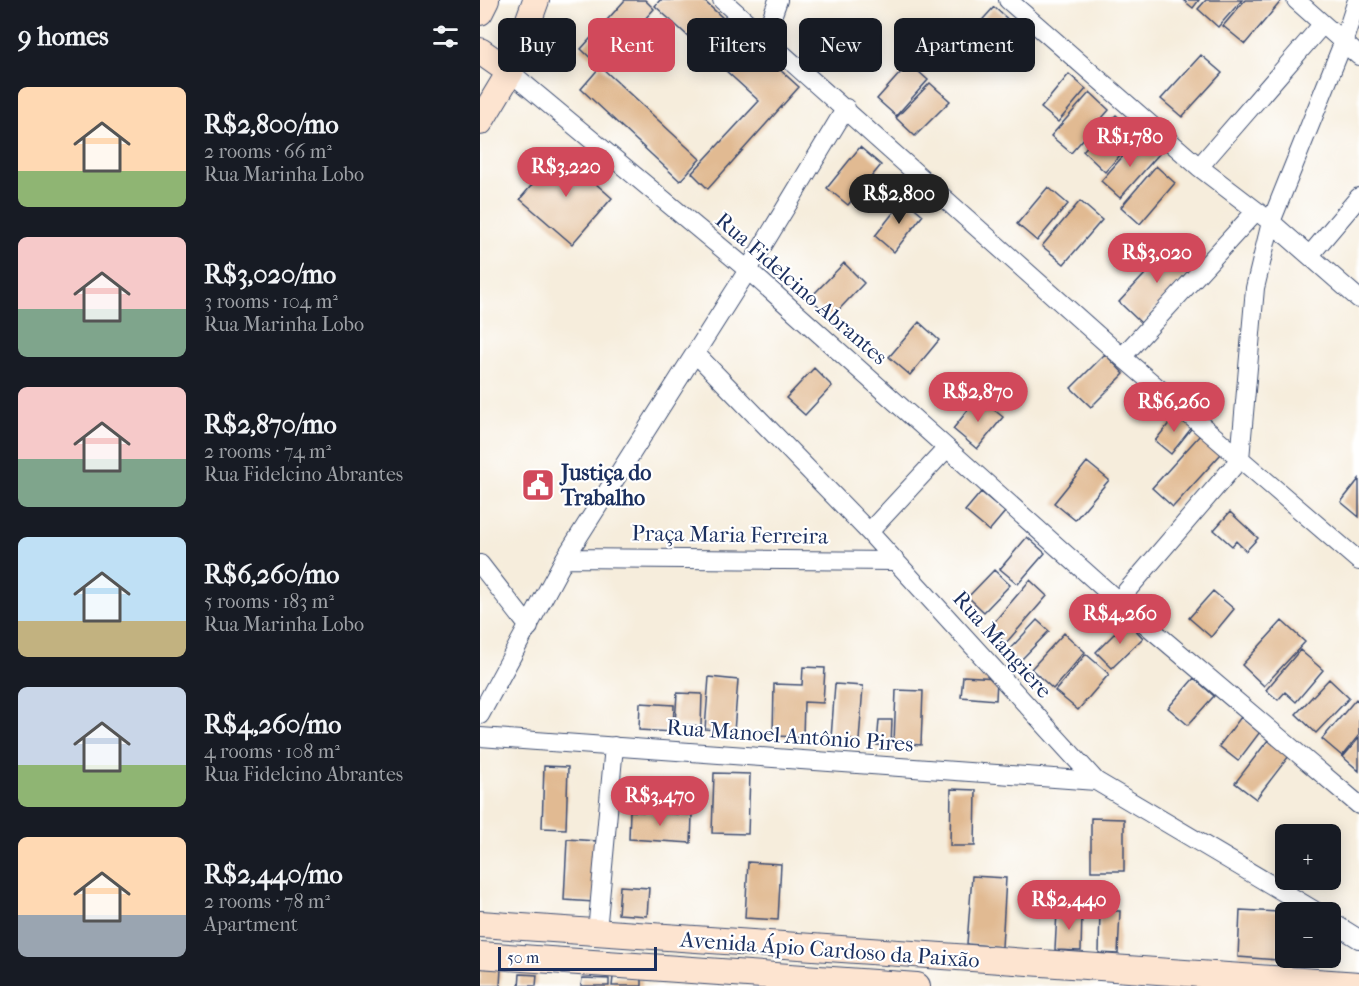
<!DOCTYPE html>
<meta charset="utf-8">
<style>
body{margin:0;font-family:"IM FELL French Canon",serif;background:#242831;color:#f1f3f6;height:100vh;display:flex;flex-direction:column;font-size:22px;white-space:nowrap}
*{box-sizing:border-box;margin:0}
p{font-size:20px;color:#9ea1a6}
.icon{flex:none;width:33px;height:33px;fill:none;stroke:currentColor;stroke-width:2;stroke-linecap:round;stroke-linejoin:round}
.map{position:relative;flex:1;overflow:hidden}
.panel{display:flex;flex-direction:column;background:#171b24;width:480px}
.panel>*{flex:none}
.top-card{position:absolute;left:18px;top:18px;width:570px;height:54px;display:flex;gap:12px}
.controls{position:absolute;left:795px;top:824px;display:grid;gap:12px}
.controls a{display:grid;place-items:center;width:66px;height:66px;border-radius:9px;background:#171b24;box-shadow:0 3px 15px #0003;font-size:30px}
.scale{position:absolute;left:18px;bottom:15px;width:159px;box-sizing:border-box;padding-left:6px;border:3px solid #1b2f5e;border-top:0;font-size:16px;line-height:21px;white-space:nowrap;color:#1b2f5e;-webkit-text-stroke:4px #fff;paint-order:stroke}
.price{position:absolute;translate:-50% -51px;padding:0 14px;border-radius:21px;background:#d1495b;color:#fff;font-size:20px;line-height:39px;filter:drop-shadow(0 2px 3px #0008)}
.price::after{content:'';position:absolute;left:50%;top:36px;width:18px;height:14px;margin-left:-9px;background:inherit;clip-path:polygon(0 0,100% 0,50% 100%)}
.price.on{background:#222;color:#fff}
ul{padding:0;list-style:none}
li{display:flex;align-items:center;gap:18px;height:150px;padding:0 18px}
li span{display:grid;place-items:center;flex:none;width:168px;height:120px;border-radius:9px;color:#555}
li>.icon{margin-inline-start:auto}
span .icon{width:72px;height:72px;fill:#fffc;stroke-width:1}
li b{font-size:26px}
h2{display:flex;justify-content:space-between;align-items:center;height:72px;padding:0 18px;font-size:26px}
.chip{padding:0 21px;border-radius:9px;background:#171b24;box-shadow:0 3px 15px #0003;font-size:21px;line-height:54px}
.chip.on{background:#d1495b;color:#fff}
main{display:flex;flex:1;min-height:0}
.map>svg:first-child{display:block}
.building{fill:#e1ba92}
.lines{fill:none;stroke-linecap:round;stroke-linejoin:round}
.minor-casing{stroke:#3c4c71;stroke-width:20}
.secondary-casing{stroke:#3c4c71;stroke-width:28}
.minor{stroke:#fff;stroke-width:18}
.secondary{stroke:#fde4d0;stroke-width:26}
.labels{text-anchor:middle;stroke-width:4.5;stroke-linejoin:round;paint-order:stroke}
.street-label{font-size:22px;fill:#1b2f5e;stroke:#fff}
.poi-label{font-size:22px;font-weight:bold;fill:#1b2f5e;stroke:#fff;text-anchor:start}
</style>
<main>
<section class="panel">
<h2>9 homes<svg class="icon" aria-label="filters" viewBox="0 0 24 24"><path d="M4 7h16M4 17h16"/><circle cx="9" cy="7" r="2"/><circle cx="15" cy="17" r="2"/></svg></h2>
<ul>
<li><span style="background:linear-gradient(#ffd9b3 70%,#8fb573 0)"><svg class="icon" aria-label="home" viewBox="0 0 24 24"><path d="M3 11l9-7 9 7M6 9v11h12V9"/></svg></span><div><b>R$2,800/mo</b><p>2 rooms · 66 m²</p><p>Rua Marinha Lobo</p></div></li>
<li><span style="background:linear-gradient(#f6c9c9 60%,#7fa58c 0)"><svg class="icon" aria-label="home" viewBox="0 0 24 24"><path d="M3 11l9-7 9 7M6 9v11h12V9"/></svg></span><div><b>R$3,020/mo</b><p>3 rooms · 104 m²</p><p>Rua Marinha Lobo</p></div></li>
<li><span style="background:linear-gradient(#f6c9c9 60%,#7fa58c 0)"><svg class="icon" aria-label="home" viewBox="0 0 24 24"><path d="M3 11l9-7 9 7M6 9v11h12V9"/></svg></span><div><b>R$2,870/mo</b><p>2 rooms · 74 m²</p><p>Rua Fidelcino Abrantes</p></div></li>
<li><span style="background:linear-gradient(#bfe0f5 70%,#c2b280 0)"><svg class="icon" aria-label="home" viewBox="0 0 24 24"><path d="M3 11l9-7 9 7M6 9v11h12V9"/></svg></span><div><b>R$6,260/mo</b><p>5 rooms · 183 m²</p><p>Rua Marinha Lobo</p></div></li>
<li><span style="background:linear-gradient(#c9d6e8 65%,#8fb573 0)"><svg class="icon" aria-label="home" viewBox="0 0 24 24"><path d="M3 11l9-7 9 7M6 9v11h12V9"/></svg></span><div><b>R$4,260/mo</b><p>4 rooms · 108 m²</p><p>Rua Fidelcino Abrantes</p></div></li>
<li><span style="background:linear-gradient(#ffd9b3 65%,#9aa5b1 0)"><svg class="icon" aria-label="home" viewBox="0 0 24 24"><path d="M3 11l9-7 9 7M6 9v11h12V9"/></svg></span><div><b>R$2,440/mo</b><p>2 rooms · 78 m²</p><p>Apartment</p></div></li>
</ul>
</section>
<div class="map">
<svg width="879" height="986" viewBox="0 0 879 986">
<rect width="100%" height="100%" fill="#fff"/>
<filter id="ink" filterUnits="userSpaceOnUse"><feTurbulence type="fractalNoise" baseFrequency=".0167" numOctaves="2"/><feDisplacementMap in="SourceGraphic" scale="12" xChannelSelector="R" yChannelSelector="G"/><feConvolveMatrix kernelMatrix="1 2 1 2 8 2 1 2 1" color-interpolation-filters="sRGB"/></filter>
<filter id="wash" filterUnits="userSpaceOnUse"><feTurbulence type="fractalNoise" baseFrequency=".008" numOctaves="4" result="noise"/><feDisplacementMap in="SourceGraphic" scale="24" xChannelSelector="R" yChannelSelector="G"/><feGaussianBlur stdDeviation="1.35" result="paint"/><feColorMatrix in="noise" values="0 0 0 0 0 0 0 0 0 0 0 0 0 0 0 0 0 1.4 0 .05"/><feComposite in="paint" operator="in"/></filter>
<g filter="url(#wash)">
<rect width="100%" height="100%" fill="#f6eddc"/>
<g id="blocks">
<path class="building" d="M145,0H165L174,9L121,67L220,159L200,181L101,89L120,67L101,49Z
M180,0H223L319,87L228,189L212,173L279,101L175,6Z
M703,0H719L713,8Z
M726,0H762L738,27L718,9Z
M765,0H802L765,44L743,26Z
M514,7L532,23L503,54L486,38Z
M721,55L742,73L702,117L681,99Z
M429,63L448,80L416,116L397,99Z
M589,74L606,89L578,122L561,108Z
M450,83L470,101L435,136L416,118Z
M610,92L629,110L591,153L571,136Z
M636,115L658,135L625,172L603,151Z
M660,137L679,154L640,198L621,181Z
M380,147L401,165L368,205L347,188Z
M80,152L132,198L92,244L40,199Z
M676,166L695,183L660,224L641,207Z
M568,187L588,204L557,241L537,224Z
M424,199L443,215L414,252L395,236Z
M600,201L622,220L584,264L562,246Z
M693,244L716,266L661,323L639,302Z
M364,263L384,283L351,318L330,298Z
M439,322L459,340L430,375L409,357Z
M625,354L644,374L611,407L591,388Z
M334,368L352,386L325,415L306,398Z
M498,397L523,417L497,449L473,429Z
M698,412L714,425L691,454L675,441Z
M720,435L741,454L693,507L672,488Z
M607,462L629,480L595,520L574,503Z
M879,479V517L861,502Z
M501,492L525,512L509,531L485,511Z
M750,512L778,538L766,551L756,541L752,546L734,530Z
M547,537L565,553L538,584L520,569Z
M514,570L530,585L504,612L488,597Z
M550,580L567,596L526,643L509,628Z
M733,591L754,609L731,637L709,618Z
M557,620L569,631L540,661L529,650Z
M647,621L663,638L632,668L616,652Z
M802,621L825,642L784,686L762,665Z
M584,633L605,652L573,689L551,669Z
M820,650L843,670L816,702L805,692L798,700L786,690Z
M606,654L629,674L598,710L575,691Z
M323,667L345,668L343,703L324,702L323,737L293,736L294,684L322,685Z
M483,676L517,678L516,700L481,697Z
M229,677L258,680L254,732L225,729Z
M714,678L734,696L708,725L688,708Z
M849,679L869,698L836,733L816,714Z
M355,684L383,686L379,741L351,738Z
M416,690L443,691L441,745L414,743Z
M197,693L222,694L221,726L195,724Z
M876,699L879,702V735L862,756L842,739Z
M160,703L194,705L193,732L159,730Z
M761,717L780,732L758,761L739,746Z
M399,720H412L411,746L397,745Z
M879,738V771L863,757Z
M788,740L809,756L776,799L755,783Z
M64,766L88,767L86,829L62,828Z
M234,773L270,774L268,834L232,833Z
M471,789L496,790L495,846H470Z
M150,811L212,815L211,843L149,839Z
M611,818L644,819V871H611Z
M87,839L117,841L114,902L84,900Z
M268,862L301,864L298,920L265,918Z
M492,876L526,878L522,947L487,944Z
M140,886L169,888L167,916L138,914Z
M760,910L800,912L798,960L758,957Z
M577,911L602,913L601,951L575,950Z
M620,911H640L638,954L619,953Z
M0,968L21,969L20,986H0Z
M40,974L57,975L56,986H39Z
M133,977L162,979V986H132Z
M102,978L129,979V986H101Z"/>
</g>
</g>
<g filter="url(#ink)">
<use href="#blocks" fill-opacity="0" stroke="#3c4c71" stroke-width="1.5"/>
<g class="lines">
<g class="minor-casing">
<path id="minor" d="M242,0L642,357L879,561
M528,0L719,167L791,222L879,299
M816,0L879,56
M285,36L298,0
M30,72L268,270L638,601L879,805
M719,167L842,25
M830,255L879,197
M216,354L389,532L616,781L837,912
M642,357L775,212
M389,532L467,448
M85,558L415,561
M0,564L49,627
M638,601L760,459L775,288L791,222L863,43L877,0
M0,715L85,558L268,270L366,108
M0,737L616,781
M850,921L879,939
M117,932L134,746"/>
</g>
<g class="secondary-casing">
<path id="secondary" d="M0,12L6,0
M0,51L30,72
M0,122L30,72L56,0
M0,924L879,985
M0,955L437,986"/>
</g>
<use href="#minor" class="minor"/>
<use href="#secondary" class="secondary"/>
</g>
</g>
<defs>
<g id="civic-square" transform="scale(1.725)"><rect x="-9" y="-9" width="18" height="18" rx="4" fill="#d1495b" stroke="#fff"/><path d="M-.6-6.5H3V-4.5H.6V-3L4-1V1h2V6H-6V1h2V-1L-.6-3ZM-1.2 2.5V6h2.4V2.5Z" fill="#fff"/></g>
</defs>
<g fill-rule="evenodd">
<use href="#civic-square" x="58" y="485"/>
</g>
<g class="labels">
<g class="street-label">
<text transform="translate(322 288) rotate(41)" y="8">Rua Fidelcino Abrantes</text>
<text transform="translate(250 534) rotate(1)" y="8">Praça Maria Ferreira</text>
<text transform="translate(523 644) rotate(48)" y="8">Rua Mangiere</text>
<text transform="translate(310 735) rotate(4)" y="8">Rua Manoel Antônio Pires</text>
<text transform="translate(350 949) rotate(4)" y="8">Avenida Ápio Cardoso da Paixão</text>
</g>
<g class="poi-label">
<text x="81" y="480">Justiça do<tspan x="81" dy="25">Trabalho</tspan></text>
</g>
</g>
</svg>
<div class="controls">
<a>+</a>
<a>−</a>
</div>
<div class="scale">50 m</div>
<b class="price" style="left:650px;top:168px">R$1,780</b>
<b class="price" style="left:86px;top:198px">R$3,220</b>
<b class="price on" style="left:419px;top:225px">R$2,800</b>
<b class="price" style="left:677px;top:284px">R$3,020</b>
<b class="price" style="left:498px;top:423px">R$2,870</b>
<b class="price" style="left:694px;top:433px">R$6,260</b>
<b class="price" style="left:640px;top:645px">R$4,260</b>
<b class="price" style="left:180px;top:827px">R$3,470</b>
<b class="price" style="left:589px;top:931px">R$2,440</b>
<div class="top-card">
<a class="chip">Buy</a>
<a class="chip on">Rent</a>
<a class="chip">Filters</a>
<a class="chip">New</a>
<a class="chip">Apartment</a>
</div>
</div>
</main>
